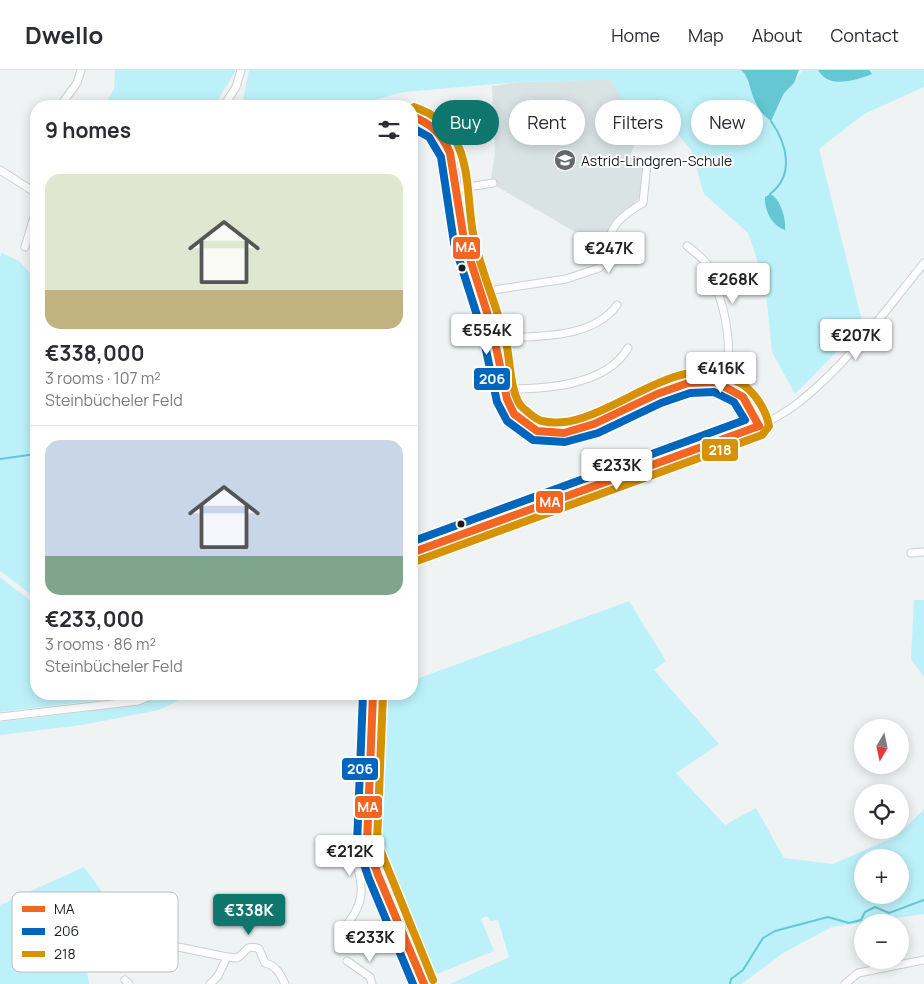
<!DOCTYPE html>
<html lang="en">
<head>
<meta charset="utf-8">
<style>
	body { margin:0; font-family:Manrope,sans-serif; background:#f2f2f3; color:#2b2b33; height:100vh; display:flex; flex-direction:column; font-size:19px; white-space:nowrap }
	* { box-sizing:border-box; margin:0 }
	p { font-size:16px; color:#7c7c81 }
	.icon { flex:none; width:28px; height:28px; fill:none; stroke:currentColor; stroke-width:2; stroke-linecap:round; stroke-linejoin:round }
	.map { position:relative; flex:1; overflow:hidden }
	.sheet { position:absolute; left:30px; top:30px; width:388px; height:600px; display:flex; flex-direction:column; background:#fff; border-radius:20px; box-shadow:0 2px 12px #0003 }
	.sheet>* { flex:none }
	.hud { position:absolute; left:432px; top:30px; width:416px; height:45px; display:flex; gap:10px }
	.needle { width:32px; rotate:189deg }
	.controls { position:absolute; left:854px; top:649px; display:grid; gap:10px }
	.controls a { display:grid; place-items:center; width:55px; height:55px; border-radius:50%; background:#fff; box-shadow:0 2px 12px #0003; font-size:25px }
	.price { position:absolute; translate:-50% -42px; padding:0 11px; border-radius:5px; background:#fff; color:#222; font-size:16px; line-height:32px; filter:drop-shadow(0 1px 2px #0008) }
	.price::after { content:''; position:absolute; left:50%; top:30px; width:15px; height:11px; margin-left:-8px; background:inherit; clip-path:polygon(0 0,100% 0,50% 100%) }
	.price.selected { background:#0f766e; color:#fff }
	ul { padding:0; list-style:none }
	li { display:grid; align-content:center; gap:10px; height:265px; padding:0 15px }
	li+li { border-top:1px solid #e1e1e2 }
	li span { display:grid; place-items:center; height:155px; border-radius:15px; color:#555 }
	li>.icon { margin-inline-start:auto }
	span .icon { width:90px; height:90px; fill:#fffc; stroke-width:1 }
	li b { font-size:21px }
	h2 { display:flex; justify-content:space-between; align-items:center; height:60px; padding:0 15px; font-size:21px }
	.tag { padding:0 18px; border-radius:22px; background:#fff; box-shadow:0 2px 12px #0003; font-size:18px; line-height:45px }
	.tag.selected { background:#0f766e; color:#fff }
	header { display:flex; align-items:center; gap:30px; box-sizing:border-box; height:70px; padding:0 25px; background:#fff; border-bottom:1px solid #e1e1e2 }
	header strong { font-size:24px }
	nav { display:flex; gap:28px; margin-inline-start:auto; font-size:18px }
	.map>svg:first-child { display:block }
	.built { fill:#d9e3e4 }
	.green { fill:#bdf1f9; fill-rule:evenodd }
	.water { fill:#64c7d3 }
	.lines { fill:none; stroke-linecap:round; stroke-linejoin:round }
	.stream { stroke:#64c7d3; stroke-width:2 }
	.minor-casing { stroke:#cdcfd0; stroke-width:9 }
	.minor { stroke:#fdfdfd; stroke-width:7 }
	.bus-1-casing { stroke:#fff; stroke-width:11 }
	.bus-2-casing { stroke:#fff; stroke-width:11 }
	.bus-3-casing { stroke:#fff; stroke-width:11 }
	.bus-1 { stroke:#f26522; stroke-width:8 }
	.bus-2 { stroke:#0065bd; stroke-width:8 }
	.bus-3 { stroke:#d69204; stroke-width:8 }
	.bus-dot { fill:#1b1e1e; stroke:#fff; stroke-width:2 }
	.labels { text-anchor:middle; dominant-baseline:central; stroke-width:4; stroke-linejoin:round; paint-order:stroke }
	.poi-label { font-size:14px; fill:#1b1e1e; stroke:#fff; text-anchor:start }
	.key { fill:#fff; stroke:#bbbcbc; stroke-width:1 }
	.key-label { font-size:14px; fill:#1b1e1e }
	.line-badge { stroke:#fff; stroke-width:2 }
	.badge-label { font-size:14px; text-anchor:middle; font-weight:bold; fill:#fff }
</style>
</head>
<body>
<header>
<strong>Dwello</strong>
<nav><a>Home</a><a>Map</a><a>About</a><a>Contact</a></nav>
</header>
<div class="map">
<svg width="924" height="914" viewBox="0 0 924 914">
	<rect width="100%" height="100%" fill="#eff3f4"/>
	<!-- built -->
	<path class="built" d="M611 9 634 50 646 52 629 87 645 94 640 128 612 153 607 168 582 166 496 116 491 108 495 84 492 16 520 12Z"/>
	<!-- green -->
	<g class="green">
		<path d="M115 0H235V2L214 36H104L114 19Z"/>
		<path d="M249 0H741L747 4V12L779 35 784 23 803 0H818L821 6 871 4 869 0H924V17L864 44 819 79 863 255 795 324 772 282 765 213 748 163 704 124 691 80 671 56 634 50 611 10 520 12 404 22 352 36H297L267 31 243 30Z"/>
		<path d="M2 183 19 191 36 210V528L0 501V187Z"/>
		<path d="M0 507 36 535V624H127V627L0 642Z"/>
		<path d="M914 530H924V607L911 589Z"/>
		<path d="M629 531 666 591 654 600 719 674 676 703 725 755 756 738 784 788 833 794 897 766 924 739V844L832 857 783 883 742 914H450L509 887 498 850 490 851 487 846 481 849 494 881 427 908 380 795 373 767 374 737 387 624H411V611ZM862 788H900V825H862Z"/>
		<path d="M163 624H191L159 640 82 655 0 665V652L138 635Z"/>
		<path d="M84 797 134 867 111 874 87 901 89 914H0V835Z"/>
	</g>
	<!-- water -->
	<g class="water">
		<path d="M741 0H799L794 13 784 23 771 51C748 35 753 9 741 0Z"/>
		<path d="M818 0H869L872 4C855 11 828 19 818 0Z"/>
		<path d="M770 124C781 129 786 149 785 160 772 156 764 140 765 127Z"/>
	</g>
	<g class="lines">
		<!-- stream -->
		<g class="stream">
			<path d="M770 124C795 105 787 74 771 51"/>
			<path d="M0 389 36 384"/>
			<path d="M730 914 731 909 743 900 763 868 775 861 828 847 849 853 861 850 865 842 875 837 889 843 924 830"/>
		</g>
		<!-- minor casing -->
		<g class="minor-casing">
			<g id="minor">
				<path d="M60 36 77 13 81 0"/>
				<path d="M224 36 236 17 241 0"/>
				<path d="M411 46C426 51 438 59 446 73 459 99 458 141 464 170 472 204 488 236 495 271 500 290 502 329 514 344 567 414 682 268 740 324 749 332 754 346 759 356"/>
				<path d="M0 100 36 123"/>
				<path d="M456 119 493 113"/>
				<path d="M687 176C696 183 706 190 711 200 714 205 713 211 715 215 727 243 733 284 725 314"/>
				<path d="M25 177 36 140"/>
				<path d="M480 222 566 209 599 198 613 185C602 159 623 145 643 133L647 94"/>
				<path d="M495 268C534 266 592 270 617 235"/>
				<path d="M506 319C545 319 606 316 628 278"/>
				<path d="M411 483C490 457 568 427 646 399 695 381 756 365 798 333 847 295 885 241 924 193"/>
				<path d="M911 483 924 482"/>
				<path d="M373 624 367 773 378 805 424 914"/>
				<path d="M0 647 138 631 155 624"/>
				<path d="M342 860C367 833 363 818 355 785L360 778 367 773"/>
				<path d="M178 877 227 887"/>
				<path d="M347 891 370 907 372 914"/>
				<path d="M125 910 129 914"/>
				<path d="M210 914 218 906 227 887 237 888C247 883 245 873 259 879L265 893C277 896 280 904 285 914"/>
				<path d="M845 914 858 903 924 890"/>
			</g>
		</g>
		<!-- minor -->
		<use href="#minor" class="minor"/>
		<!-- bus-1 casing -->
		<g class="bus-1-casing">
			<g id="bus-1">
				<path d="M411 46C431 53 442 64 450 83L464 170 492 258 507 329 514 344 537 361 564 363 594 354 657 324 688 313 716 312 743 327 759 356"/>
				<path d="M411 483 759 356"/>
				<path d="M373 624 367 773 378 805 424 914"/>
			</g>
		</g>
		<!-- bus-2 casing -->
		<g class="bus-2-casing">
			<g id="bus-2">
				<path d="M411 57 429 67 441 87 454 173 482 261 497 332 507 351 533 370 565 372 598 363 661 333 690 323 714 322 734 332 745 350 411 472"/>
				<path d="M363 624 357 774 369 809 413 914"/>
			</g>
		</g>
		<!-- bus-3 casing -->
		<g class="bus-3-casing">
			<g id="bus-3">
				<path d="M414 492 762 365 769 356C766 339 753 319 738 312 731 308 724 303 717 302 658 293 595 364 542 351 536 350 528 342 523 338 511 328 510 293 507 277 499 240 482 205 474 169 467 136 471 99 455 69 447 52 431 43 414 37"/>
				<path d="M383 624 377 772 433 910"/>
			</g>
		</g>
		<!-- bus-1 -->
		<use href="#bus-1" class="bus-1"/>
		<!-- bus-2 -->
		<use href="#bus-2" class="bus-2"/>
		<!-- bus-3 -->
		<use href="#bus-3" class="bus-3"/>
	</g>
	<!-- icons -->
	<defs>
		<g id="school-disc" transform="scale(1.125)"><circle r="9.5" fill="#656969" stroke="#fff"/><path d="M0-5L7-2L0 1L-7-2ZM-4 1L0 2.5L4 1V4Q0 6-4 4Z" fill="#fff"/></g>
	</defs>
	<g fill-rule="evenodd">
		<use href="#school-disc" x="565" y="90"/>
	</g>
	<!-- markers -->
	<g class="bus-dot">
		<circle cx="462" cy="198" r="4.5"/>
		<circle cx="461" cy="454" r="4.5"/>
	</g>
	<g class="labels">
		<!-- poi labels -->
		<g class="poi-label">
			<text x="581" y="90">Astrid-Lindgren-Schule</text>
		</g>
	</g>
	<!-- legend -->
	<rect x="12" y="822" width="166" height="80" rx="8" class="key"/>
	<rect x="22" y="836" width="23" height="6" fill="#f26522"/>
	<rect x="22" y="858" width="23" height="7" fill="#0065bd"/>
	<rect x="22" y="881" width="23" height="6" fill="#d69204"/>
	<g class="key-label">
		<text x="54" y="844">MA</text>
		<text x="54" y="866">206</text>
		<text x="54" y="889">218</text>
	</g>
	<g class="line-badge">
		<rect x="452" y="166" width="29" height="24" rx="5" fill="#f26522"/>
		<rect x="473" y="297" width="38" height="24" rx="5" fill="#0065bd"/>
		<rect x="701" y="368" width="38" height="24" rx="5" fill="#d69204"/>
		<rect x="535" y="420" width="29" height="24" rx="5" fill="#f26522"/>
		<rect x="341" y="687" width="38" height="24" rx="5" fill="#0065bd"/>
		<rect x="354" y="725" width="29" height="24" rx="5" fill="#f26522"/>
	</g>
	<g class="badge-label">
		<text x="466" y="182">MA</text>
		<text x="492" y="314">206</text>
		<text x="720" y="385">218</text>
		<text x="550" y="437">MA</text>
		<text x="360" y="704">206</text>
		<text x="368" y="742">MA</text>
	</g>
</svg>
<div class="controls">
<a><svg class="needle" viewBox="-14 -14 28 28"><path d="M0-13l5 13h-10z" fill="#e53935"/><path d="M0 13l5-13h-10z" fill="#7c7c81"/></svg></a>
<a><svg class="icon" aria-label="locate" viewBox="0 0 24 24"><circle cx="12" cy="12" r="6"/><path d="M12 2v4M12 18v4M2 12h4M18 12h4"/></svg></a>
<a>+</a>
<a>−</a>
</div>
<b class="price" style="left:609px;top:204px">€247K</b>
<b class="price" style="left:733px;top:235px">€268K</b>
<b class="price" style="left:487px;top:286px">€554K</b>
<b class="price" style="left:856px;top:291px">€207K</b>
<b class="price" style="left:721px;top:324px">€416K</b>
<b class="price" style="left:617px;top:421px">€233K</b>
<b class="price" style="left:350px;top:807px">€212K</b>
<b class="price selected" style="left:249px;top:866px">€338K</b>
<b class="price" style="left:370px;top:893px">€233K</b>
<div class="hud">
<a class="tag selected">Buy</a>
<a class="tag">Rent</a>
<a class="tag">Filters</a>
<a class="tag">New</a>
</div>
<section class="sheet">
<h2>9 homes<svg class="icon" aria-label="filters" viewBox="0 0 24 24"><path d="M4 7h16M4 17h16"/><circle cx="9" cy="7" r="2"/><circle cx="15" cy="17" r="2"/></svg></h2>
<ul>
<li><span style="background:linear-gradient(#dfe7d0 75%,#c2b280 0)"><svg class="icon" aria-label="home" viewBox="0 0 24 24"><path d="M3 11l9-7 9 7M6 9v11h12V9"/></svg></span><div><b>€338,000</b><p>3 rooms · 107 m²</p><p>Steinbücheler Feld</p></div></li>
<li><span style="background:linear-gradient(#c9d6e8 75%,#7fa58c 0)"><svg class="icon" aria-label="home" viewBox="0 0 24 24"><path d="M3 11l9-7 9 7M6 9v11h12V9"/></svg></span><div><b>€233,000</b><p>3 rooms · 86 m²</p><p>Steinbücheler Feld</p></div></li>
</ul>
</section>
</div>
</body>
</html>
